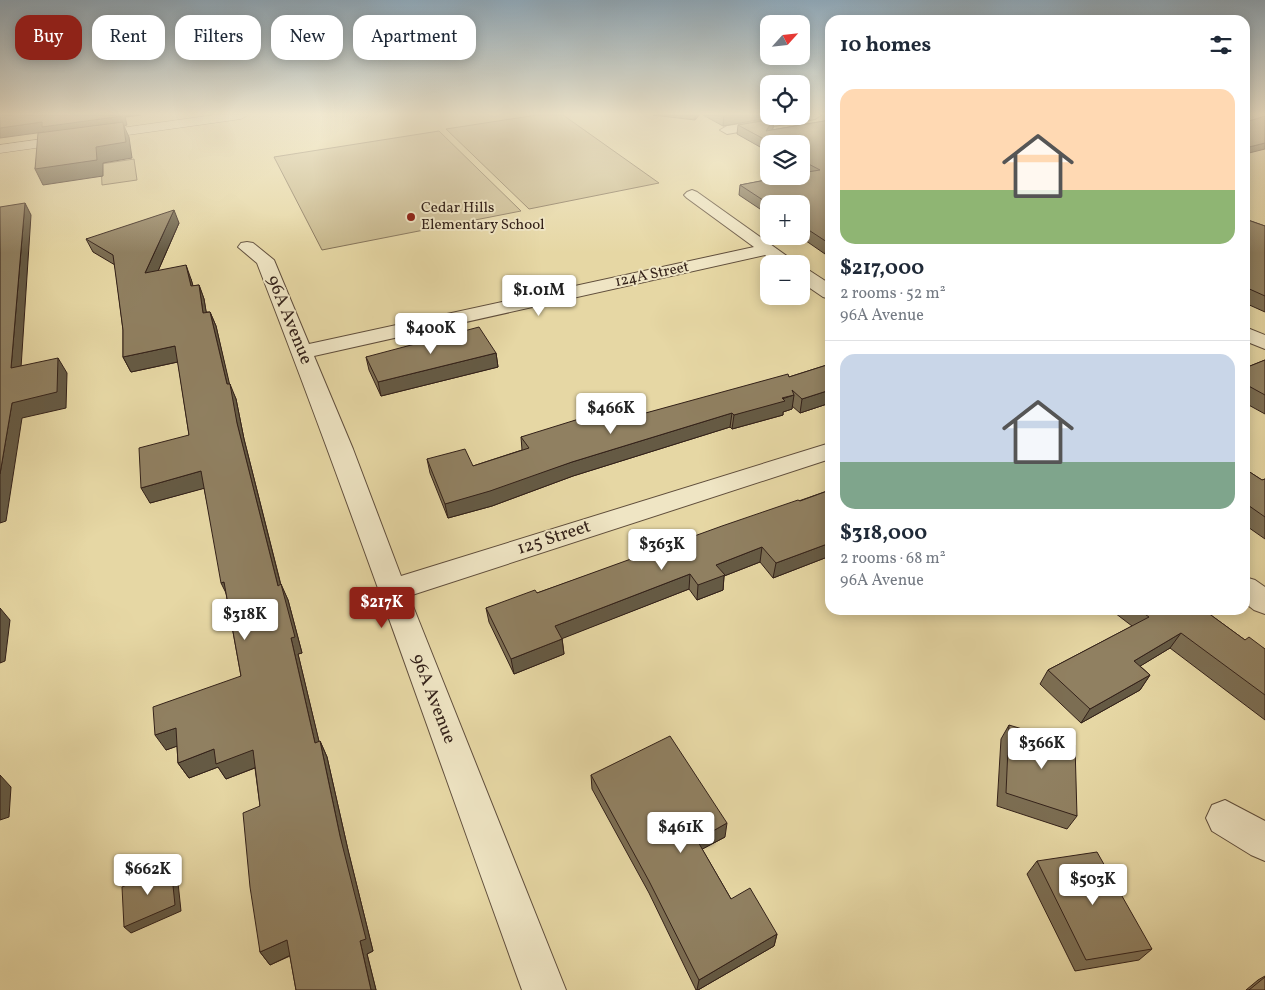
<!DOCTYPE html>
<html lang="en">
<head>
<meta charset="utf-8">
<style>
	body { margin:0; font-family:Vollkorn,serif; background:#f6f6f7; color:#1f2937; height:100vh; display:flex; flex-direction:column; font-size:19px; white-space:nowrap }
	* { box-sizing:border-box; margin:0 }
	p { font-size:16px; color:#747a83 }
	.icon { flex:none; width:28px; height:28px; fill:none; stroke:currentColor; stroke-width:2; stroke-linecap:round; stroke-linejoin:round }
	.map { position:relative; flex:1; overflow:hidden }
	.details { position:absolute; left:825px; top:15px; width:425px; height:600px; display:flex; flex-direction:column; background:#fff; border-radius:15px; box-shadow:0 2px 12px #0003 }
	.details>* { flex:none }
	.guide { position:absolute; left:15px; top:15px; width:475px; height:45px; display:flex; gap:10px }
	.needle { width:32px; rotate:63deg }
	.controls { position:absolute; left:760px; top:15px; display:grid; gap:10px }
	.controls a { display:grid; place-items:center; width:50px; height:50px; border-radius:10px; background:#fff; box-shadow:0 2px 12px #0003; font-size:25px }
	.price { position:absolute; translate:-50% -42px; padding:0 11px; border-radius:5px; background:#fff; color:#222; font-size:16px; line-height:32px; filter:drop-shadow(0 1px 2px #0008) }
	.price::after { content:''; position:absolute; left:50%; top:30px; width:15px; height:11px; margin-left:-8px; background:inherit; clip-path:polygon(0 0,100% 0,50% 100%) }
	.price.selected { background:#8f2418; color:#fff }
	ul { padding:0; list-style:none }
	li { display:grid; align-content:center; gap:10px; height:265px; padding:0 15px }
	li+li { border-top:1px solid #e0e1e3 }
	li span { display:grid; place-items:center; height:155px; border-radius:15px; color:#555 }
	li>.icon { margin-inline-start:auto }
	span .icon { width:90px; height:90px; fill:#fffc; stroke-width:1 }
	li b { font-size:21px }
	h2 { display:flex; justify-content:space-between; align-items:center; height:60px; padding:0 15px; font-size:21px }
	.tag { padding:0 18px; border-radius:15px; background:#fff; box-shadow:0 2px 12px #0003; font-size:18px; line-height:45px }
	.tag.selected { background:#8f2418; color:#fff }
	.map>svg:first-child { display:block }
	.green { fill:#c8b88c; stroke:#7e6c52 }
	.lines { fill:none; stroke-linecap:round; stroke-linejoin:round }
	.minor-casing { stroke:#604e3c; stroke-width:2 }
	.tertiary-casing { stroke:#604e3c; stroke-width:1 }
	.minor { fill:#efe5c4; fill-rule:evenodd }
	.tertiary { fill:#efe5c4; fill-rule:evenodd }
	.wall { fill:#7c6e53; stroke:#332119 }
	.shaded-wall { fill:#655a44; stroke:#332119 }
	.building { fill:#908061; stroke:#332119 }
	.poi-dot { fill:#8f2418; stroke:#efe5c4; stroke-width:2 }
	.labels { text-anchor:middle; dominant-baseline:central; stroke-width:4; stroke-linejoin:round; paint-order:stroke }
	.far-poi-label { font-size:15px; fill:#332119; stroke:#efe5c4; text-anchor:start }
	.far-street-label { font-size:15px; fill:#332119; stroke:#efe5c4 }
	.street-label { font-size:18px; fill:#332119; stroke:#efe5c4 }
</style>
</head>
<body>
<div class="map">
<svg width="1265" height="990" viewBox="0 0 1265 990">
	<rect width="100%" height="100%" fill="#e6d7a4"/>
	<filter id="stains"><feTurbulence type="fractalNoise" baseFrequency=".004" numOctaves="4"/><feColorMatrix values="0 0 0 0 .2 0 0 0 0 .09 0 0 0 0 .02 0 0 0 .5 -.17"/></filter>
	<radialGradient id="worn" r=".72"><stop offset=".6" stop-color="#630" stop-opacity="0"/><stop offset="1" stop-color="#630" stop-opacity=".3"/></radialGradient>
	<!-- green -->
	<g class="green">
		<path d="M537 115H563L659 183 529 209 446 129Z"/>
		<path d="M439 131 521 211 322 250 274 157Z"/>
		<path d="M134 159 137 180 102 185 101 164Z"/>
	</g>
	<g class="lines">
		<!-- minor casing -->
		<g class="minor-casing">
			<g id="minor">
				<path d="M801 115H821L815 119 727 134 720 130 727 126Z"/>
				<path d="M692 190 697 192 798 264H777L765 255 314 356 353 449 401 576 830 443V459L409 596 566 990H522C434 747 350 503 257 263L238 247 241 243 247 242 253 243 274 260 309 344 754 247 687 198 684 195 687 192Z"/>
				<path d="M801 268 807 269 830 284V299L823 297 801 282Z"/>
				<path d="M1245 327 1265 335V349L1245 341Z"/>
				<path d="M1245 577 1255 580 1265 587V614L1254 610 1245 603Z"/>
				<path d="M1225 800 1265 821V861L1251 855 1212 831 1206 818 1212 805Z"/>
			</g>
		</g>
		<!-- tertiary casing -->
		<g class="tertiary-casing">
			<path id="tertiary" d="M214 115H248L241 119 0 153V145Z"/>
		</g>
		<!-- minor -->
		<use href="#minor" class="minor"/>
		<!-- tertiary -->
		<use href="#tertiary" class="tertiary"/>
	</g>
	<!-- wall -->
	<g class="wall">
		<path d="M653 115H699L695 120Z"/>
		<path d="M703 115H769L723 126Z"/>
		<path d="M774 119 773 128 772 130 830 120V252L825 254 799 236H801V204H769V215L739 195 740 185 805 173 801 171V144H769V152L737 134 738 125Z"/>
		<path d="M1245 219 1265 226V312L1245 303Z"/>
		<path d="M179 223 158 271 191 279 193 286 199 285 204 299 206 312H210L216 326 229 384 236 399 244 439 281 585 288 600 302 653 298 654 319 742 320 741 327 757 348 850 373 951 367 954 376 990H296L290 956 270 965 260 952V806L255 768 226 779 218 767 189 778 178 763 177 746 166 750 241 676 226 593 204 488 150 503 189 435 178 362 131 372 123 357V330L115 265 93 252 86 239Z"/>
		<path d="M496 353 498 367 381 396 369 370 366 357Z"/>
		<path d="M1265 360V414L1245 403V368Z"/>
		<path d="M830 364V403L800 413 792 406V409L783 412V415L732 429 730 427 573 476 492 506 448 518 430 473 427 459 473 466 522 450 521 437 620 420 789 377Z"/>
		<path d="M1245 469 1262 480 1265 479V539L1245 525Z"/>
		<path d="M830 490V556L773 578 760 562 724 576 723 590 697 600 689 589 562 638 564 654 514 674 489 622 486 608 537 593Z"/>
		<path d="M1111 610H1204L1245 640 1265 649V720L1170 648 1140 666 1150 675 1140 690 1081 723 1040 684 1048 670 1132 626Z"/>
		<path d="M1009 725 1077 816 1067 829 997 806 1001 739Z"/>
		<path d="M591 775 725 837 702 849 731 899 777 934 774 946 698 990H696L649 893 592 789Z"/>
		<path d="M1037 861 1152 949 1139 960 1075 971 1027 874Z"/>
		<path d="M1265 976V990H1246L1258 980Z"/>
	</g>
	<!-- shaded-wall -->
	<g class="shaded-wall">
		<path d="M123 115H141L125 117 127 125 124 126 129 137 132 158 103 163V176L43 185 35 169 44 132 0 138V128L42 122Z"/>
		<path d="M695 115H699L695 120Z"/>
		<path d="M724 115H769V116H780L723 126Z"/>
		<path d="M774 119 773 128 765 141 766 131Z"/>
		<path d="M1265 143V149L1245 154V148Z"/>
		<path d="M25 203 31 215 20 383 11 368Z"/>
		<path d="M174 210 179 223 151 287 145 273Z"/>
		<path d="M830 241V252L825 254 827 242Z"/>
		<path d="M186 265 191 279 197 300 191 286Z"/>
		<path d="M199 285 204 299 209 328 203 313Z"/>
		<path d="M210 312 216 326 230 386V384L236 399 244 439 285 602 278 586 227 384Z"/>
		<path d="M175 346 182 361 131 372 123 357Z"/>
		<path d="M496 353 498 367 381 396 378 382Z"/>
		<path d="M58 358 67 373 66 408 22 418 6 521 0 523V474L12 403Z"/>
		<path d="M830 390V403L800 413 802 399Z"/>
		<path d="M794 395 792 409 783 412V415L732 429 734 415Z"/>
		<path d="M732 413 730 427 573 476 492 506 448 518 445 504 572 462Z"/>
		<path d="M201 471 209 487 150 503 141 488Z"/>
		<path d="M830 543V556L773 578 776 563Z"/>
		<path d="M762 547 760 562 724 576 723 590 697 600 698 585 716 565Z"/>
		<path d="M690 574 689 589 556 641 555 626Z"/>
		<path d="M224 582 229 599 221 583Z"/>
		<path d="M281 584 288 600 302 653 298 654 323 758 315 743 291 638Z"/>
		<path d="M0 608 10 620 5 661 0 663Z"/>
		<path d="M1181 633 1170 648 1124 676 1134 661Z"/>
		<path d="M562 639 564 654 514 674 511 659Z"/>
		<path d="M1150 675 1140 690 1081 723 1090 709Z"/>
		<path d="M176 728 186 743 166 750 155 735Z"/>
		<path d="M320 741 327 757 348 850 373 951 367 954 376 990H371L360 941 340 836Z"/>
		<path d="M214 749 253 750 262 765 226 779 218 767 189 778 178 763Z"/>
		<path d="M0 775 11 787 9 817 0 820Z"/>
		<path d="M727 823 725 837 695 853 697 840Z"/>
		<path d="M171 866 177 873 181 911 131 933 124 927Z"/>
		<path d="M777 934 774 946 698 990H697L699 980Z"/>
		<path d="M287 940 297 952 270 965 260 952Z"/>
	</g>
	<!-- building -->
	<g class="building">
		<path d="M0 115H123V116L42 127V122L0 128Z"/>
		<path d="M1245 115H1247L1246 119 1249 121 1265 116V143L1245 148Z"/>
		<path d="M774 119 766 131 830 120V241L827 242 801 225V204H769L740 185 786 176H801V173L820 170 801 160V144H773L738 125Z"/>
		<path d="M123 122 126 142 96 147 97 160 35 169 38 133Z"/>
		<path d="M25 203 11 368 58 358 57 392 12 403 0 474V207Z"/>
		<path d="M174 210 145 273 186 265 191 286 199 285 203 313 210 312 227 384H230L237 423 278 586 281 584 295 637 291 638 315 743 320 741 340 836 366 939 360 941 371 990H296L287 940 260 952 250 887 243 813 260 806 253 750 216 764 214 749 178 763 176 728 155 735 153 707 241 676 224 582 221 583 201 471 141 488 139 448 189 435 175 346 123 357V330L113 255 86 239Z"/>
		<path d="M1245 219 1265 226V296L1245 287Z"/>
		<path d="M479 327 496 353 378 382 366 357Z"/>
		<path d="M1265 360V395L1245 384V368Z"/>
		<path d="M830 364V390L802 399 792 390 794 395 782 398 785 401 734 415 732 413 572 462 490 491 445 504 427 459 465 449 473 466 529 448 521 437 611 409 620 420 788 374 789 377Z"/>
		<path d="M1245 469 1262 480 1265 479V517L1245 503Z"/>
		<path d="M830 490V543L776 563 762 547 716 565 725 575 698 585 690 574 555 626 562 639 511 659 486 608 535 590 537 593 722 526 798 500 800 501Z"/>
		<path d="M1139 610H1204L1245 640 1249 637 1265 649V695L1181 633 1134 661 1150 675 1090 709 1048 670 1149 617Z"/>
		<path d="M1009 725 1075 745 1077 816 1006 793Z"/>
		<path d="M670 736 727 823 697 840 731 899 750 888 777 934 699 980 649 881 591 775Z"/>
		<path d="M1097 852 1152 949 1086 960 1037 861Z"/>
		<path d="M171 866 175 905 124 927 122 887Z"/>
		<path d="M1265 977V990H1249Z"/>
	</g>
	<!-- sky -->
	<linearGradient id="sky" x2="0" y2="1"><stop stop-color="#8fa9ba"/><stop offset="0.45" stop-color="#f4edd6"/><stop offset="1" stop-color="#f4edd6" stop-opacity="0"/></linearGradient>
	<rect width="1265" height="253" fill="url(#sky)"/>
	<!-- markers -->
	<circle class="poi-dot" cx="411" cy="217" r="5"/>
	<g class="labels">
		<!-- far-poi labels -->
		<g class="far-poi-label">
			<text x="421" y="208">Cedar Hills<tspan x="421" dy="17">Elementary School</tspan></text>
		</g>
		<!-- far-street labels -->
		<g class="far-street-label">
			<text transform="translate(652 275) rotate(-12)">124A Street</text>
		</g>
		<!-- street labels -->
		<g class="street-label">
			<text transform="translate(289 320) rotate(68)">96A Avenue</text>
			<text transform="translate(554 538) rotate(-18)">125 Street</text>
			<text transform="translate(433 699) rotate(69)">96A Avenue</text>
		</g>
	</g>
	<rect width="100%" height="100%" filter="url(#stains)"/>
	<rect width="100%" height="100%" fill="url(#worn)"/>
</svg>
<div class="controls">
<a><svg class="needle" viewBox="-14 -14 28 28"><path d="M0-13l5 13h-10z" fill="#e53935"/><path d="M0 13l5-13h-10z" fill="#747a83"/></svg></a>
<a><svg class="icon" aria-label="locate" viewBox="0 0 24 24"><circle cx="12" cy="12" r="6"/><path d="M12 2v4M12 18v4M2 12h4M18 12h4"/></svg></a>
<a><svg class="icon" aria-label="layers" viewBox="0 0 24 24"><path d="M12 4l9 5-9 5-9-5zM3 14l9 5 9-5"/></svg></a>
<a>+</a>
<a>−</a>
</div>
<b class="price" style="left:539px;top:317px">$1.01M</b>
<b class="price" style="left:431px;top:355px">$400K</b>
<b class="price" style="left:611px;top:435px">$466K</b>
<b class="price" style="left:662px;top:571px">$363K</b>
<b class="price selected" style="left:382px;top:629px">$217K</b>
<b class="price" style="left:245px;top:641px">$318K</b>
<b class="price" style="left:1042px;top:770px">$366K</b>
<b class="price" style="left:681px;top:854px">$461K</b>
<b class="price" style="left:148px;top:896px">$662K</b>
<b class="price" style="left:1093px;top:906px">$503K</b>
<div class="guide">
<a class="tag selected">Buy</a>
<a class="tag">Rent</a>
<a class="tag">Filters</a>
<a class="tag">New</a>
<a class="tag">Apartment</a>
</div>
<section class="details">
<h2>10 homes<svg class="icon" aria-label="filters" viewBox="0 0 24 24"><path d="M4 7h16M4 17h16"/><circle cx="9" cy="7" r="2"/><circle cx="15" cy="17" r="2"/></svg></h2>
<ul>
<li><span style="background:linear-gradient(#ffd9b3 65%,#8fb573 0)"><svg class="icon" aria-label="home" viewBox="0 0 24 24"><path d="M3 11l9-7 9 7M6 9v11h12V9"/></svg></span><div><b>$217,000</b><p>2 rooms · 52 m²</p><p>96A Avenue</p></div></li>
<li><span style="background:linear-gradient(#c9d6e8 70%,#7fa58c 0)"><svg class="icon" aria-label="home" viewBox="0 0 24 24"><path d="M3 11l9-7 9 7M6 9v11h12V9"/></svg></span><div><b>$318,000</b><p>2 rooms · 68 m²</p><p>96A Avenue</p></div></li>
</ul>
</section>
</div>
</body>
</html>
